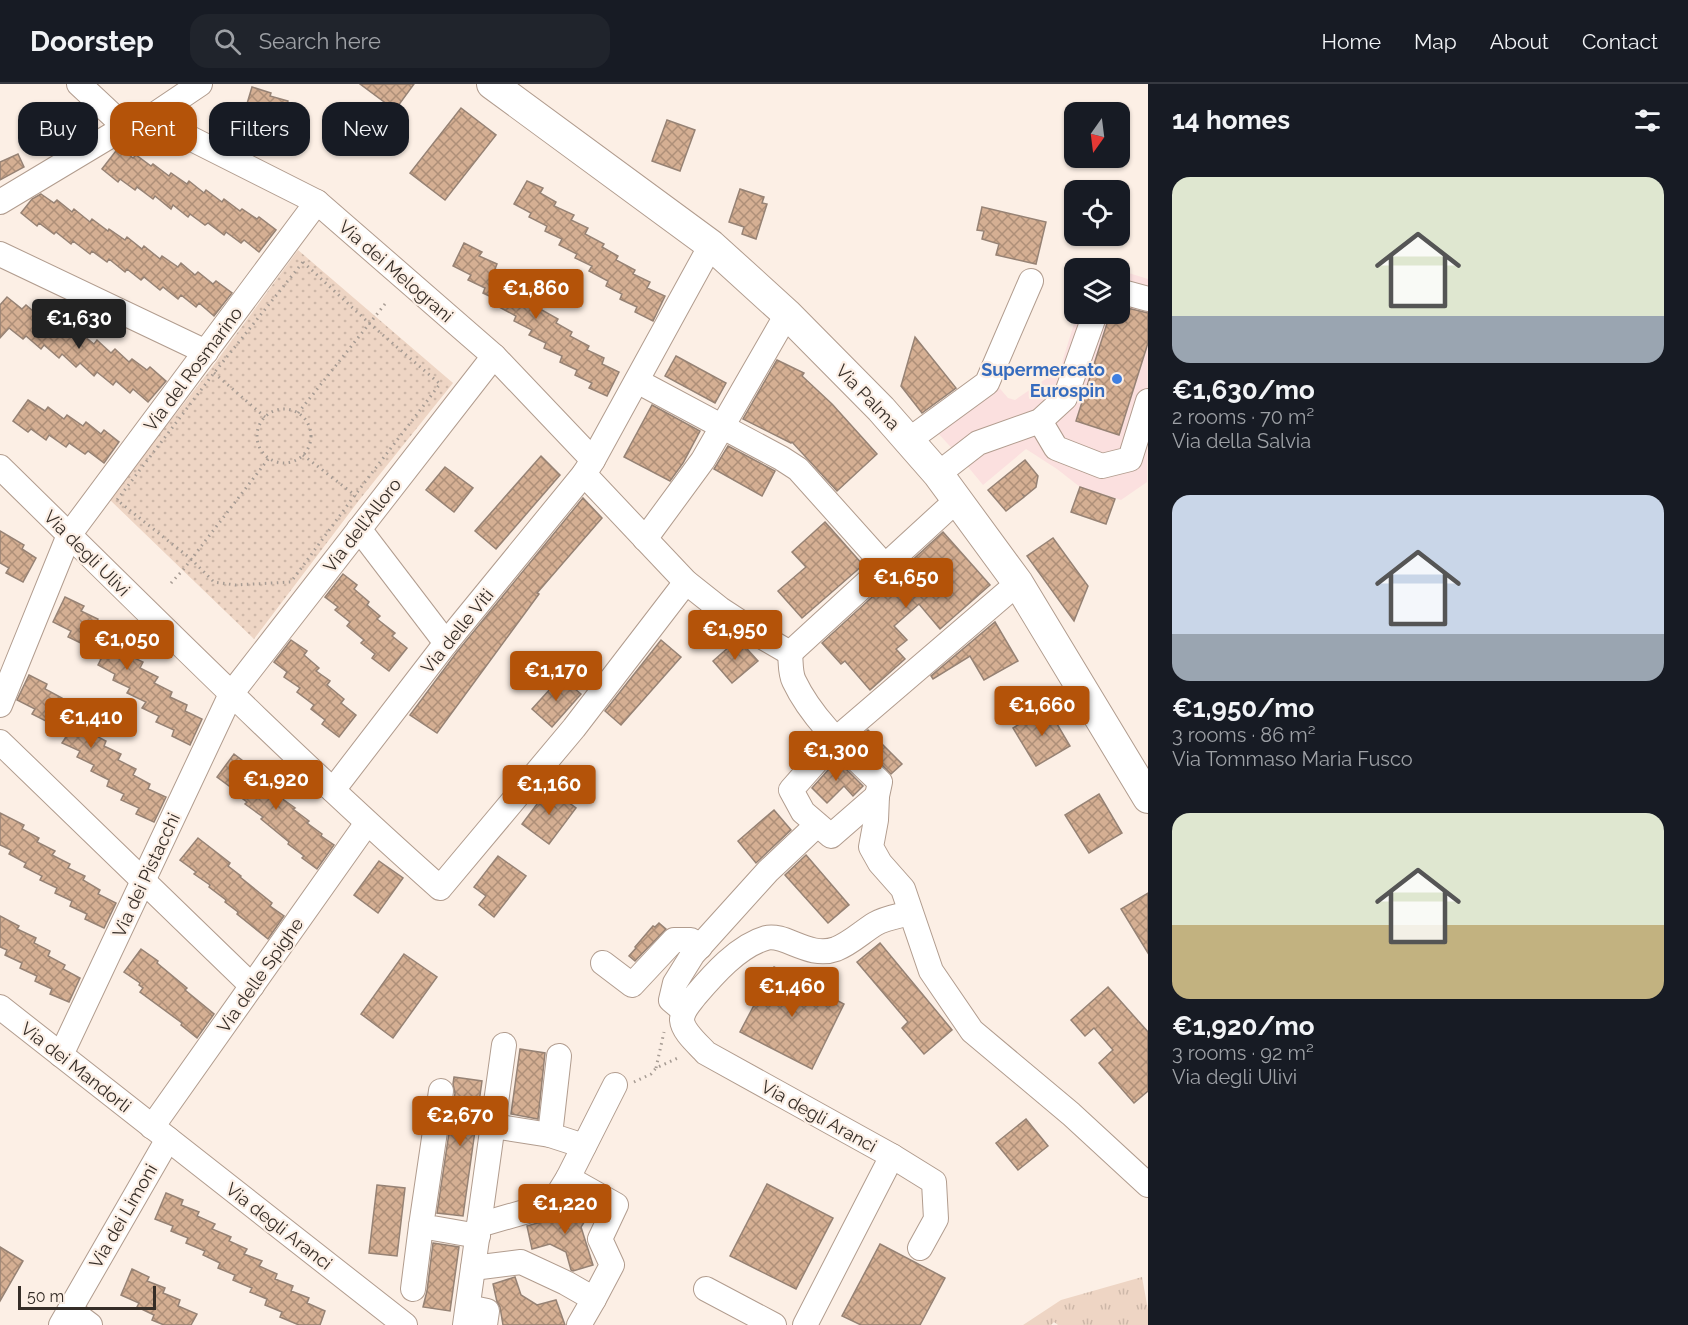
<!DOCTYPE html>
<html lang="en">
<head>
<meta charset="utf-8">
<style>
	body { margin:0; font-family:Raleway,sans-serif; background:#20242c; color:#f1f3f6; height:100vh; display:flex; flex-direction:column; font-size:22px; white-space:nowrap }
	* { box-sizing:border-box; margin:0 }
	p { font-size:20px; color:#9ea1a6 }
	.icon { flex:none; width:33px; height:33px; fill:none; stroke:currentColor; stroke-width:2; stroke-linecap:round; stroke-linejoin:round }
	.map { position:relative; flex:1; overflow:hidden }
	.panel { display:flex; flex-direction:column; background:#171b24; width:540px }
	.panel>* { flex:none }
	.hud { position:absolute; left:18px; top:18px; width:570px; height:54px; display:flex; gap:12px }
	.needle { width:39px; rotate:194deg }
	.controls { position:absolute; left:1064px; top:18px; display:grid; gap:12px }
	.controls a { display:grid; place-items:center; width:66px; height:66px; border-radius:12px; background:#171b24; box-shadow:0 2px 4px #0004; font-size:30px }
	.scale { position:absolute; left:18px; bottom:15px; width:138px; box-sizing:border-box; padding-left:6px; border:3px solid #352d27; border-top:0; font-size:16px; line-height:21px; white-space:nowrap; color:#352d27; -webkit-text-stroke:4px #fcefe5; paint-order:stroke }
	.price { position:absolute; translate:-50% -51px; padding:0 14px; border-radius:6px; background:#b45309; color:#fff; font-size:20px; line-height:39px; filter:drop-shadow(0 2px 3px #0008) }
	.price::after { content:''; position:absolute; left:50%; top:36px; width:18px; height:14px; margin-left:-9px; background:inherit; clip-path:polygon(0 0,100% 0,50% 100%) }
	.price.current { background:#222; color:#fff }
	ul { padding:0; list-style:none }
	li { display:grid; align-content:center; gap:12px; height:318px; padding:0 24px }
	li span { display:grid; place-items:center; height:186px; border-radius:18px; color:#555 }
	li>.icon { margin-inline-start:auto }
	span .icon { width:108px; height:108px; fill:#fffc; stroke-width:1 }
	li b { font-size:26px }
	h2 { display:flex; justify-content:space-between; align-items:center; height:72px; padding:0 24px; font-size:26px }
	.pill { padding:0 21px; border-radius:18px; background:#171b24; box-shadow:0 2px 4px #0004; font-size:21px; line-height:54px }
	.pill.current { background:#b45309; color:#fff }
	header { display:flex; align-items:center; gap:36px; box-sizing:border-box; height:84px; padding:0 30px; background:#171b24; border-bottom:2px solid #363941 }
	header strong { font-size:28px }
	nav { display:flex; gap:33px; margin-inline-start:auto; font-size:21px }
	.search { width:420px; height:54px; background:#20242c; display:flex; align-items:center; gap:15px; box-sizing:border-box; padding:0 21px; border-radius:18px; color:#9ea1a6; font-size:22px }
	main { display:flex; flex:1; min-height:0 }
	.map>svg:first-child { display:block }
	.commercial { fill:#fbe0df }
	.grass { fill:url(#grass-tufts) }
	.park { fill:url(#park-dots) }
	.building { fill:url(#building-cross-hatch); stroke:#968274; stroke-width:1.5 }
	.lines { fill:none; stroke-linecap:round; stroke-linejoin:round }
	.minor-casing { stroke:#b19c8e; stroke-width:26 }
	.major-casing { stroke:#b19c8e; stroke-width:32 }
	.path { stroke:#a69b93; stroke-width:3; stroke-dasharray:1.5 4.5; stroke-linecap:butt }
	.minor { stroke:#fff; stroke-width:24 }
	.major { stroke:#fff; stroke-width:30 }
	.shop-dot { fill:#3f7fe0; stroke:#fcefe5; stroke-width:2 }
	.labels { text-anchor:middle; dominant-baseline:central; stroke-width:4.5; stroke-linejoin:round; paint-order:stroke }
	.street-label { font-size:18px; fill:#352d27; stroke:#fcefe5 }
	.shop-label { font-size:18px; font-weight:bold; fill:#366cbe; stroke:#fcefe5; text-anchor:end }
</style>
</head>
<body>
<header>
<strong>Doorstep</strong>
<div class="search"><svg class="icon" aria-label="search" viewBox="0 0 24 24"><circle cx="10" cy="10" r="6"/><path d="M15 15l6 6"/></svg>Search here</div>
<nav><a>Home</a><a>Map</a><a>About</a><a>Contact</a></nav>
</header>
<main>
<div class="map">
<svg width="1148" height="1241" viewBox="0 0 1148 1241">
	<defs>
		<pattern id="grass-tufts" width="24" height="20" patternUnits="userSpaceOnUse" patternTransform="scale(1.5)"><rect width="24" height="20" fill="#eed5c4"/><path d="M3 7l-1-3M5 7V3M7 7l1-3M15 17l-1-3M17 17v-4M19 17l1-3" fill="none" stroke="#cdb7a8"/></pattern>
		<pattern id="park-dots" width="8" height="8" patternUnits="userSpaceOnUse" patternTransform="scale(1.5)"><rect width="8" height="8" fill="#eed5c4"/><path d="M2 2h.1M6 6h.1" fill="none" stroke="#cdb7a8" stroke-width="1.8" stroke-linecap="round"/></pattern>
		<pattern id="building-cross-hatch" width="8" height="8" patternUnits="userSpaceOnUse" patternTransform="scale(1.5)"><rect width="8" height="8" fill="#d5af93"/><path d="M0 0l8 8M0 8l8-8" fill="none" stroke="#ae8f78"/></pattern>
	</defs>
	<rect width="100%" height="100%" fill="#fcefe5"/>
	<!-- commercial -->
	<path class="commercial" d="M1119 186 1148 195 1147 398 1121 416 1080 403 1057 385 1026 365 983 401 959 372 935 346 996 300 1008 314 1015 316 1060 285 1077 230H1119Z"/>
	<!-- grass -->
	<path class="grass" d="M1142 1193 1148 1226V1241H1058L1054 1238 1051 1241H1023L1061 1216Z"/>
	<!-- park -->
	<path class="park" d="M298 166 453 299 360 415 254 555 109 415 210 286Z"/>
	<!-- building -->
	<g class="building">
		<path d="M360 0H414L395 26Z"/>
		<path d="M252 3 271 9 270 12 288 17 287 21 305 27 295 59 277 53 279 48 260 42 261 39 243 33Z"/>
		<path d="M461 24 496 51 445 116 410 89Z"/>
		<path d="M667 36 695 46 680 87 652 77Z"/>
		<path d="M119 63 133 74 136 71 151 82 153 80 169 92 171 89 187 100 189 97 204 109 206 106 222 118 224 115 240 127 242 125 257 135 259 133 276 146 259 168 244 156 241 159 226 148 224 151 208 139 205 141 190 130 188 133 173 121 171 125 155 112 153 115 137 103 135 106 120 95 118 98 102 85Z"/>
		<path d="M18 70 24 83 0 96V78Z"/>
		<path d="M527 97 543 104 540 109 556 118 554 122 574 131 571 136 588 144 585 150 604 160 602 163 618 172 616 176 635 186 633 190 650 198 647 204 665 212 653 237 635 228 637 223 620 215 622 210 606 202 608 197 589 187 592 182 575 174 577 170 559 161 562 155 545 147 547 142 529 133 531 129 514 120Z"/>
		<path d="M740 105 764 113 762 119 767 120 756 155 742 150 744 143 729 138Z"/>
		<path d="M41 110 54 119 57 116 72 128 74 125 90 138 92 135 108 147 109 145 125 156 127 153 142 165 144 162 160 175 162 172 178 183 181 179 195 191 198 188 213 200 216 197 232 209 214 232 199 219 196 223 181 211 178 215 163 203 160 206 144 193 141 196 127 185 125 188 109 175 107 178 92 167 90 170 73 157 71 160 56 148 54 150 39 139 37 142 21 129 32 115Z"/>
		<path d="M982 123 1046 138 1036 180 996 171 999 160 982 155 984 147 977 146Z"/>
		<path d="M464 159 482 168 479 172 497 180 495 185 511 194 509 198 528 207 526 213 542 220 540 225 558 235 556 239 572 248 570 252 589 262 587 266 604 274 602 280 619 288 607 312 589 304 592 299 575 291 577 286 560 278 562 272 544 264 546 259 529 251 532 246 514 237 516 232 499 223 502 218 483 209 485 204 468 196 471 191 453 182Z"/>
		<path d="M7 213 22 225 26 221 40 233 42 230 58 243 61 239 76 252 79 248 94 260 97 256 111 269 115 265 129 278 132 275 147 286 150 283 166 297 148 318 133 305 130 309 116 297 113 301 97 288 94 292 80 279 76 283 62 270 59 274 44 261 41 265 26 252 23 255 9 244 0 254V221Z"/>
		<path d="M1119 222 1148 229V259L1119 351 1076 337 1110 230H1119Z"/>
		<path d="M915 253 956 304 922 329 901 302Z"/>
		<path d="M676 272 726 299 715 319 665 292Z"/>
		<path d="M777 276 804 289 802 292 832 320 877 370 837 407 792 358 791 359 743 335Z"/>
		<path d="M28 316 45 327 48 323 64 335 67 331 83 342 86 338 101 350 104 346 119 358 104 379 88 367 85 370 69 359 66 363 49 351 46 356 31 345 28 348 13 337Z"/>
		<path d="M652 321 700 347 683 379 670 397 624 373Z"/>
		<path d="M728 362 775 387 762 412 714 385Z"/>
		<path d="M541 372 560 391 496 465 475 447Z"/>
		<path d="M1025 376 1038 392 1036 403 1025 412 1023 411 1024 413 1006 427 988 406Z"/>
		<path d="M445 383 473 404 454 428 426 406Z"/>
		<path d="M1080 403 1115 415 1106 440 1071 428Z"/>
		<path d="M583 414 602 434 537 509 539 510 437 649 410 631 457 568Z"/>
		<path d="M825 438 863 481 802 534 778 507 806 483 792 468Z"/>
		<path d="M0 447 24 461 22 465 36 474 23 498 6 489 9 484 0 479Z"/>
		<path d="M943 448 990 501 940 545 919 520 894 542 907 556 896 565 905 575 870 606 845 577 841 580 822 559Z"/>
		<path d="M1053 454 1088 502 1074 537 1027 472Z"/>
		<path d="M343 490 357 501 354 505 369 518 367 521 380 532 377 535 395 549 392 552 407 564 389 587 372 574 375 570 361 559 364 556 347 542 350 538 335 526 338 523 325 513Z"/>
		<path d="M65 513 84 522 81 527 98 535 95 542 113 550 110 555 129 564 126 570 143 578 140 584 158 593 154 599 172 608 170 613 187 621 185 627 202 635 190 661 172 652 174 646 156 638 159 632 142 624 146 618 127 609 130 604 113 596 115 590 98 581 101 575 83 567 85 561 68 553 71 547 53 538Z"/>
		<path d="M995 538 1018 577 984 596 970 572 933 595 931 592Z"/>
		<path d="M738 555 758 577 732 599 713 577Z"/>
		<path d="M291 556 307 567 304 571 319 584 316 587 330 597 327 601 344 615 341 619 356 631 339 653 322 640 325 636 311 625 314 621 297 608 300 604 284 593 287 588 274 578Z"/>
		<path d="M661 556 681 573 621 641 605 627Z"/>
		<path d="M29 591 47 600 45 605 62 614 59 620 77 628 74 634 92 642 89 648 106 657 104 662 121 670 118 676 136 685 133 691 150 700 148 705 166 713 154 738 136 730 139 724 121 716 124 710 107 702 109 696 91 687 94 681 77 673 80 667 62 659 66 653 48 644 50 639 32 630 35 625 17 616Z"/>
		<path d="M561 593 581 610 552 643 532 625Z"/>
		<path d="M1047 623 1070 662 1036 682 1013 644Z"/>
		<path d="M868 646 902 680 891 690 857 656Z"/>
		<path d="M234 670 251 683 250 685 265 696 264 698 279 709 277 711 295 724 293 725 309 737 307 739 322 750 321 752 334 761 317 785 302 774 304 772 288 760 289 758 261 735 263 733 245 720 247 718 232 707 233 705 217 693Z"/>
		<path d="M837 676 863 702 853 712 844 702 827 719 812 704Z"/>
		<path d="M549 704 576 724 549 760 522 740Z"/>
		<path d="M1099 710 1122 749 1089 769 1065 731Z"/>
		<path d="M774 726 791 746 756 779 738 757Z"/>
		<path d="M0 729 24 741 22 745 39 754 37 758 55 767 52 771 70 780 68 784 85 792 83 796 100 806 98 810 116 819 104 844 85 835 87 830 70 822 72 817 55 809 57 804 40 796 42 792 24 783 26 779 9 770 11 766 0 761Z"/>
		<path d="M198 754 230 779 228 782 241 792 240 793 272 819 270 822 284 832 268 855 237 830 238 828 225 818 226 816 209 803 210 801 194 790 196 788 180 776Z"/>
		<path d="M806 771 849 821 828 839 785 791Z"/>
		<path d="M498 772 526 792 494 833 479 821 486 812 474 803Z"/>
		<path d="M379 777 403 794 378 829 354 811Z"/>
		<path d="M1148 809V869L1121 825Z"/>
		<path d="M0 832 19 842 17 845 36 854 34 859 50 867 48 872 65 881 63 885 80 894 69 918 50 910 52 905 35 897 37 892 20 884 22 879 5 871 7 866 0 863Z"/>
		<path d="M659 839 666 845 635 877 629 872 636 864 635 863 653 842 655 843Z"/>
		<path d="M880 859 952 946 924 970 902 944 908 938 857 878Z"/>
		<path d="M141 865 158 877 157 879 187 904 185 906 214 930 197 954 181 941 182 939 140 908 143 904 139 901 140 899 124 888Z"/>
		<path d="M404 870 437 893 393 954 361 930Z"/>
		<path d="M774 883 844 920 812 985 740 948Z"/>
		<path d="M1108 903 1148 948V1007L1134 1019 1099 979 1113 966 1094 944 1085 952 1071 936Z"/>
		<path d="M520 965 545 969 538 1035 511 1030Z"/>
		<path d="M454 993 482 997 463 1132 437 1129 455 1009 453 1000Z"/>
		<path d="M1026 1035 1048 1062 1018 1086 996 1059Z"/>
		<path d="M767 1100 833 1134 796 1205 730 1172Z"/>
		<path d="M377 1101 405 1104 397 1172 369 1169Z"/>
		<path d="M166 1109 183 1116 181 1121 199 1128 197 1132 215 1140 212 1145 231 1153 229 1157 247 1165 244 1170 262 1177 259 1182 277 1190 275 1195 293 1202 291 1207 309 1214 307 1219 325 1227 320 1241H299L280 1233 282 1228 265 1221 267 1215 250 1208 252 1204 233 1196 235 1191 218 1184 220 1179 203 1171 205 1167 186 1159 188 1154 171 1147 173 1142 155 1135Z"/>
		<path d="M572 1115 592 1126 581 1143 593 1181 573 1187 571 1186 566 1168 550 1160 532 1165 527 1142 558 1133 564 1127Z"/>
		<path d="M433 1159 459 1163 450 1227 423 1223 427 1207Z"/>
		<path d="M880 1160 945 1194 920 1241H861L842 1232Z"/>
		<path d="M0 1163 23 1177 0 1217Z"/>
		<path d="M132 1185 149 1193 147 1197 165 1204 163 1209 180 1216 178 1222 197 1230 191 1241H164L152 1236 154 1231 137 1223 139 1219 121 1211Z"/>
		<path d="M515 1193 521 1211 537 1221 556 1216 565 1241H503L500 1223 497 1218 493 1200Z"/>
	</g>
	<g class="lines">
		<!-- minor casing -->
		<g class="minor-casing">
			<g id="minor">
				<path d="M79 0 125 43"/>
				<path d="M168 43 317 118 494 272 593 376 584 390 686 498 720 525 766 555 790 569"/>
				<path d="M0 118 125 43 151 33 200 0"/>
				<path d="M0 170 206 268"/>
				<path d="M1119 207 1148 215"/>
				<path d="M637 297 781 374 798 385 885 482"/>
				<path d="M1040 337 1056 364 1102 382 1130 375 1148 317"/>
				<path d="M909 356 987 299 1031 197"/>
				<path d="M593 376 711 161"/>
				<path d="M0 383C145 525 288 669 440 804L574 644 686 498"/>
				<path d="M938 390 978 359 1040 337 1065 314 1095 230"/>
				<path d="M359 445 446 559"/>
				<path d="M645 455 703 376 787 230"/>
				<path d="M790 569C791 578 790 589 794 597 813 637 849 668 880 698L877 712 876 736 871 763 880 779 903 805 931 887 972 947 1071 1030 1148 1101"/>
				<path d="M790 569 958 415"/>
				<path d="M0 621 69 451 317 118"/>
				<path d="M0 658 252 902"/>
				<path d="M333 706 446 559 584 390"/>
				<path d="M877 712 831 752 803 728 791 706 836 655 1018 499"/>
				<path d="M603 879 632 901 674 856H691L700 863"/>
				<path d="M0 923 405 1241"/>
				<path d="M684 927 671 916 675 899 693 870 768 787 817 741"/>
				<path d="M61 971 231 610 494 272"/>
				<path d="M559 972 550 1051 584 1062"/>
				<path d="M441 1007 421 1142 478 1152"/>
				<path d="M493 1042 550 1051"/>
				<path d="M152 1043 367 739"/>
				<path d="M892 1072 934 1098 936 1135 920 1164"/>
				<path d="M479 1141 552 1120 568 1094 615 1001"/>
				<path d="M473 1184 521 1178 566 1199 594 1215 612 1181 600 1155 616 1121 568 1094"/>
				<path d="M413 1205 421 1142"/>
				<path d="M706 1205 774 1241"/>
				<path d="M468 1223 487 1227 485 1241"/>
				<path d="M70 1226 90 1241"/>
				<path d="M61 1241 168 1055"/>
				<path d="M465 1241 504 961"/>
				<path d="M579 1241 594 1215"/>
				<path d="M805 1241 892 1072 706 969C698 960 683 948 682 936 682 926 690 919 695 912 713 891 738 862 766 854 785 849 809 875 836 865 851 859 862 848 875 840 885 834 899 832 910 829"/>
			</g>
		</g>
		<!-- major casing -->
		<g class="major-casing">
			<path id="major" d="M492 0 711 161 787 230 881 325 938 390 1018 499 1148 714"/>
		</g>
		<!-- path -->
		<g class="path">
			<path d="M303 178 369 239 440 300 355 411 291 498 235 501 214 498 191 475 117 416 214 289Z"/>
			<path d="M214 289 265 333"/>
			<circle cx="284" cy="352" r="27"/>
			<path d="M298 329 385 220"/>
			<path d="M303 371 356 412"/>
			<path d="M171 499 183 486 269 374"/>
			<path d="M656 984 664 948"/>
			<path d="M634 998 651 990 656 984 680 973"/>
		</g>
		<!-- minor -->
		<use href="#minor" class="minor"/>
		<!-- major -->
		<use href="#major" class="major"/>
	</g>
	<!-- markers -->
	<circle class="shop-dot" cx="1117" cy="295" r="6"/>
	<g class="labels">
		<!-- street labels -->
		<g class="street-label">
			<text transform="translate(396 187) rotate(41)">Via dei Melograni</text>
			<text transform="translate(193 285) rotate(-53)">Via del Rosmarino</text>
			<text transform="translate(868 313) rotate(46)">Via Palma</text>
			<text transform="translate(362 441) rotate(-52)">Via dell'Alloro</text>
			<text transform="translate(87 469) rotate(45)">Via degli Ulivi</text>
			<text transform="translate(457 547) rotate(-51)">Via delle Viti</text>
			<text transform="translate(146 791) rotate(-65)">Via dei Pistacchi</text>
			<text transform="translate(260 891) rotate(-55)">Via delle Spighe</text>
			<text transform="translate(76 983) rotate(38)">Via dei Mandorli</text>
			<text transform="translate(819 1032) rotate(29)">Via degli Aranci</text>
			<text transform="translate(123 1132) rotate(-60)">Via dei Limoni</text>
			<text transform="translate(279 1142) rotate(38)">Via degli Aranci</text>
		</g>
		<!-- shop labels -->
		<g class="shop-label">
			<text x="1105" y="285">Supermercato<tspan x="1105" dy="21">Eurospin</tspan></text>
		</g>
	</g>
</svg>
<div class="controls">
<a><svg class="needle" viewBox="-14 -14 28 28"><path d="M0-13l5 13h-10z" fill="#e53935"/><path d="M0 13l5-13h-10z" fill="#9ea1a6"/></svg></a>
<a><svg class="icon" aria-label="locate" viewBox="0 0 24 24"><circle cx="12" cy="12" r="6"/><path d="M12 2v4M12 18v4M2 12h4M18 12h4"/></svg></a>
<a><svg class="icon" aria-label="layers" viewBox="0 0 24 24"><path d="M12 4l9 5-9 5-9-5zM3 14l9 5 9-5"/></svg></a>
</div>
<div class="scale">50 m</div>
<b class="price" style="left:536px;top:236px">€1,860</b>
<b class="price current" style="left:79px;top:266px">€1,630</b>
<b class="price" style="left:906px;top:525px">€1,650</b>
<b class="price" style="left:735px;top:577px">€1,950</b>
<b class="price" style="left:127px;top:587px">€1,050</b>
<b class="price" style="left:556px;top:618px">€1,170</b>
<b class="price" style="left:1042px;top:653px">€1,660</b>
<b class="price" style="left:91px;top:665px">€1,410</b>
<b class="price" style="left:836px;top:698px">€1,300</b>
<b class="price" style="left:276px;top:727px">€1,920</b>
<b class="price" style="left:549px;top:732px">€1,160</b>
<b class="price" style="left:792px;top:934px">€1,460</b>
<b class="price" style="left:460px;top:1063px">€2,670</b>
<b class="price" style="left:565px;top:1151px">€1,220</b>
<div class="hud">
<a class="pill">Buy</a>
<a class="pill current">Rent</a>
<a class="pill">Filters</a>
<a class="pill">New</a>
</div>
</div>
<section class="panel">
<h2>14 homes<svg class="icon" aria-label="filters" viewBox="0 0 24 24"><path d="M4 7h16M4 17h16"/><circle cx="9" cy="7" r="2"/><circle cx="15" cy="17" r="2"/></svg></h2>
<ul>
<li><span style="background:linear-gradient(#dfe7d0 75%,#9aa5b1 0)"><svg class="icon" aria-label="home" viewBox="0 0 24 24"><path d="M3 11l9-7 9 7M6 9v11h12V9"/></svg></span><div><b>€1,630/mo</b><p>2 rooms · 70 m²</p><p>Via della Salvia</p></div></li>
<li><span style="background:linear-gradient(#c9d6e8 75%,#9aa5b1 0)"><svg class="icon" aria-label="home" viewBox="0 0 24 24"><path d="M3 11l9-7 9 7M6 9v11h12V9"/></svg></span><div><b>€1,950/mo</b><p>3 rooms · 86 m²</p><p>Via Tommaso Maria Fusco</p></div></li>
<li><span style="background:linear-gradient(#dfe7d0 60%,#c2b280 0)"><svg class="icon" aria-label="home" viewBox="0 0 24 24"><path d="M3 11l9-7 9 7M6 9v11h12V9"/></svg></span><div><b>€1,920/mo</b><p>3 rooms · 92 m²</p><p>Via degli Ulivi</p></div></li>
</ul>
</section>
</main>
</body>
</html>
